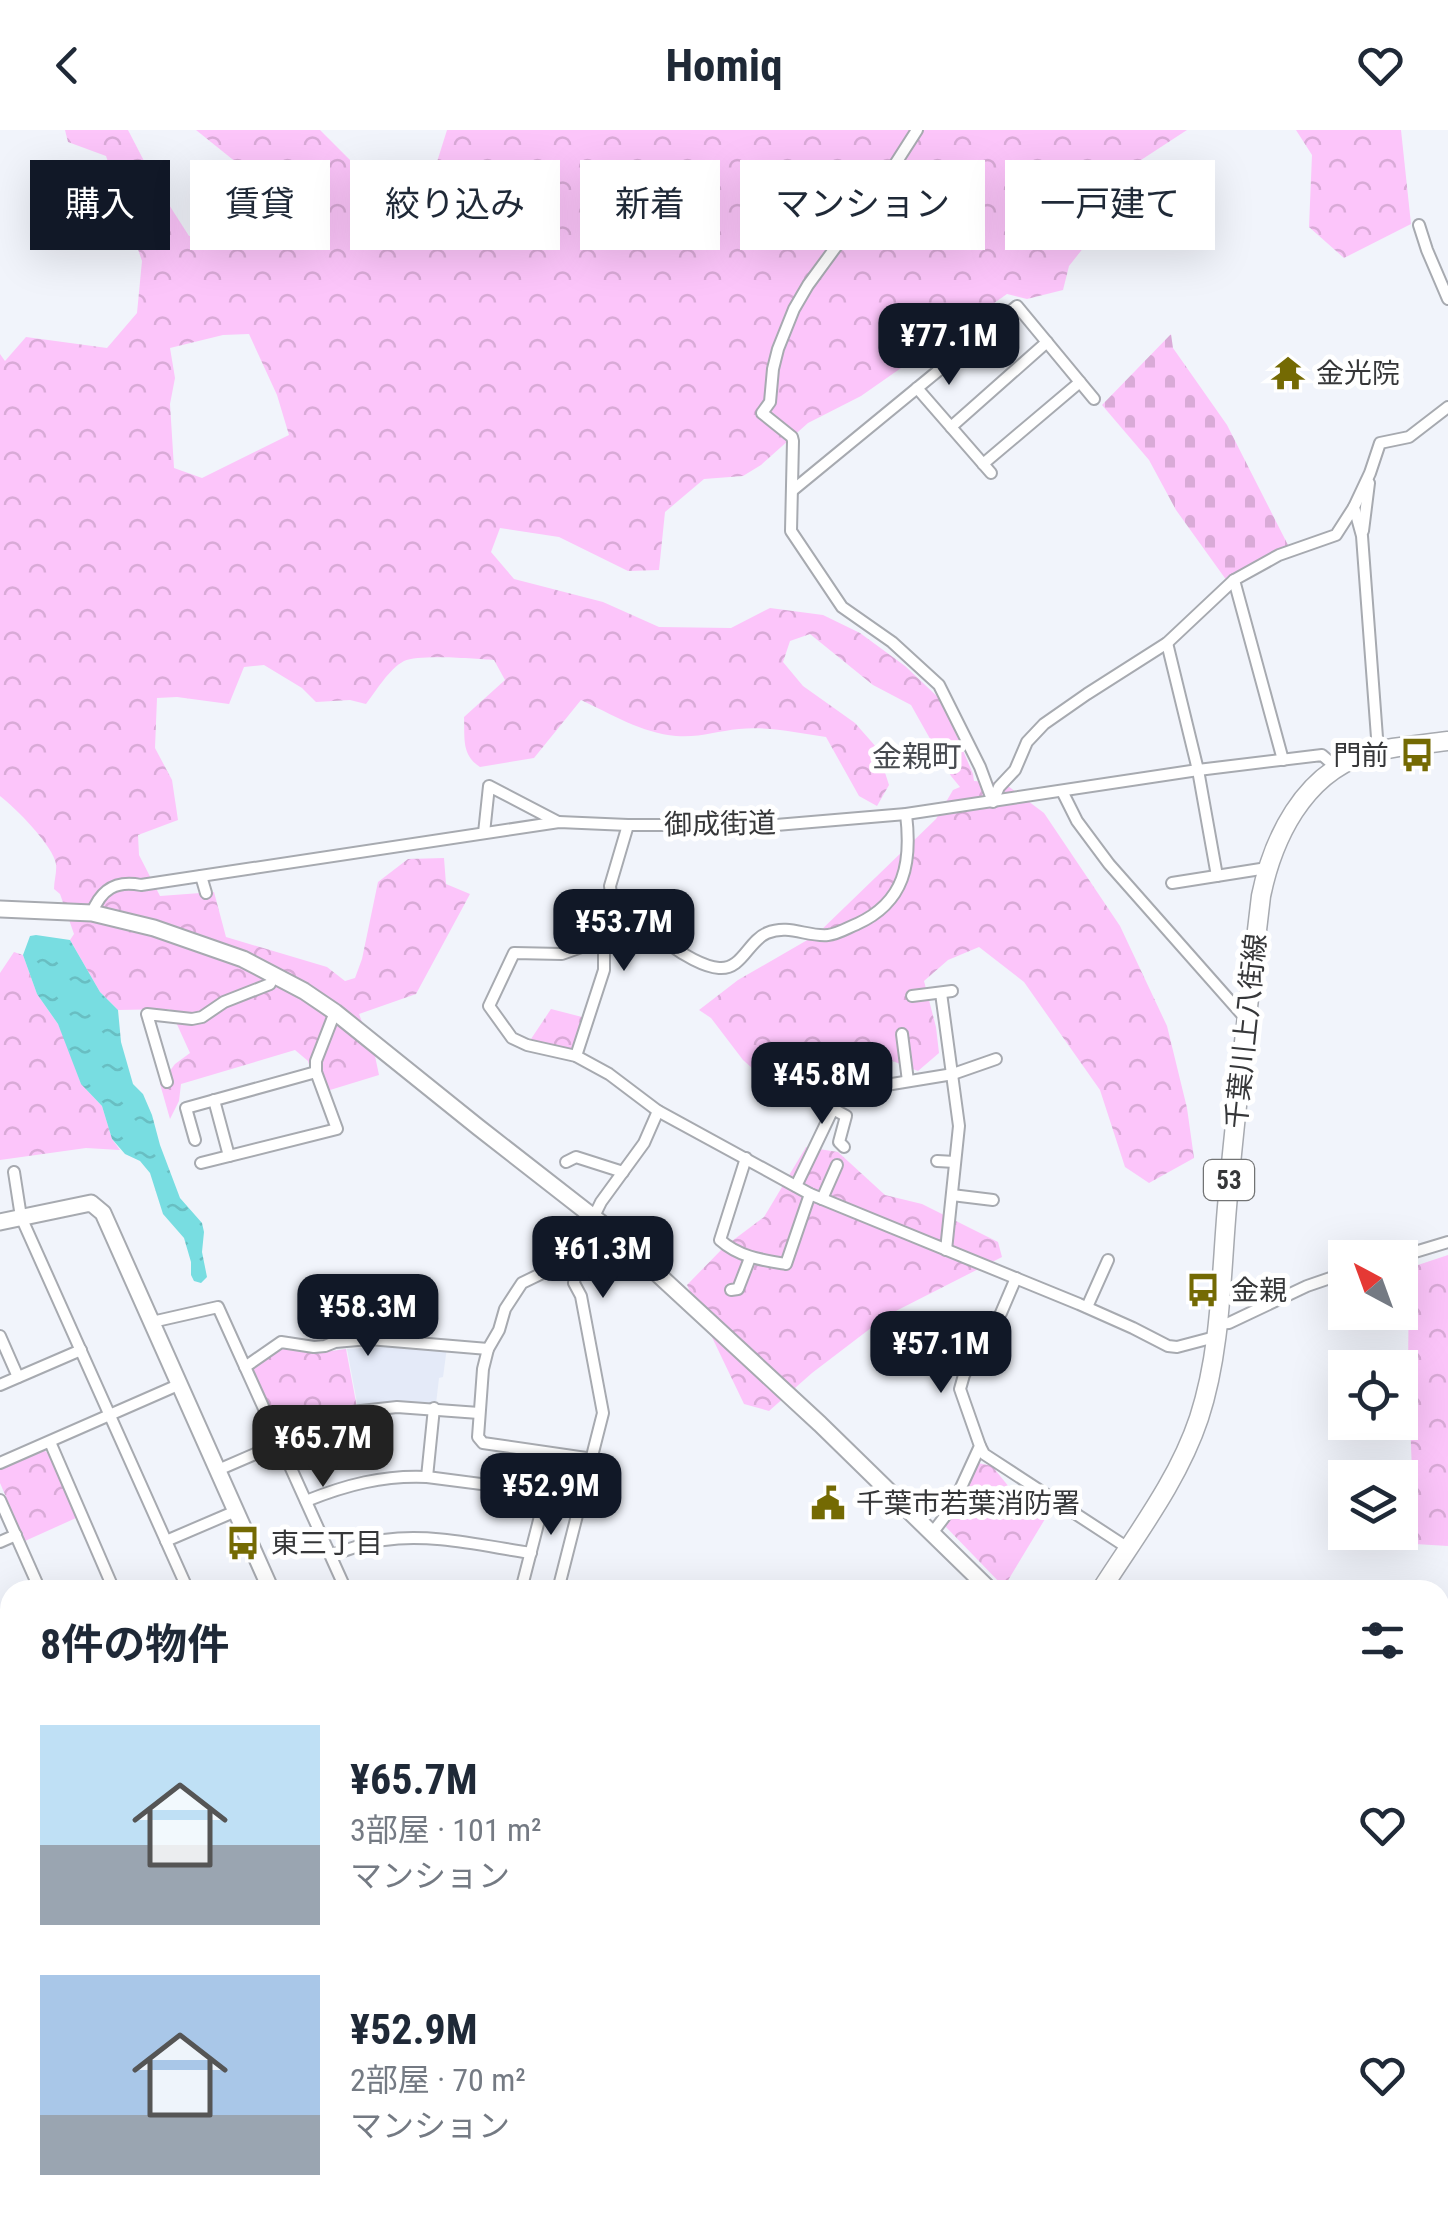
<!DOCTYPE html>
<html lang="ja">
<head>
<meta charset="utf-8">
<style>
	body { margin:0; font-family:"Roboto Condensed","Noto Sans JP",sans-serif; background:#f6f6f7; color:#1f2937; height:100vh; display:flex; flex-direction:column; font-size:38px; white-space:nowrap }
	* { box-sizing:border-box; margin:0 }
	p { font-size:32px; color:#747a83 }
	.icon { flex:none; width:55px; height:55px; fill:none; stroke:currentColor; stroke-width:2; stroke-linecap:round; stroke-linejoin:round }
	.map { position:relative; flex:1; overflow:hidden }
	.drawer { position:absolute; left:0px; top:1450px; width:1450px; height:642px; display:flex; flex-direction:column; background:#fff; border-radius:30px 30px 0 0; box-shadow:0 10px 40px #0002 }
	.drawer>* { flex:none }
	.guide { position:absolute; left:30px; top:30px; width:1390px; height:90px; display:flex; gap:20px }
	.needle { width:65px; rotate:319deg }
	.buttons { position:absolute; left:1328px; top:1110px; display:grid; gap:20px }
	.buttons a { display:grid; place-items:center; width:90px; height:90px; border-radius:0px; background:#fff; box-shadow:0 10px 40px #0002; font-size:50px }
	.price { position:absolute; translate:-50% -85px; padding:0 22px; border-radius:20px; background:#111827; color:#fff; font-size:32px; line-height:65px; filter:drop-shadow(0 2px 5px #0008) }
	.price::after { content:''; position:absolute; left:50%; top:60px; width:30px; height:22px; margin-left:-15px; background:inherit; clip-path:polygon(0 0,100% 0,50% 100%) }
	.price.on { background:#222; color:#fff }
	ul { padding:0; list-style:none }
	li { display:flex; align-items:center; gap:30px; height:250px; padding:0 40px }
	li span { display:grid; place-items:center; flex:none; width:280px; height:200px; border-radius:0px; color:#555 }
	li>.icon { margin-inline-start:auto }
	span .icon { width:120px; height:120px; fill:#fffc; stroke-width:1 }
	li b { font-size:42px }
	h2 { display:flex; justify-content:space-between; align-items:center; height:120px; padding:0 40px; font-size:42px }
	.tag { padding:0 35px; border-radius:0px; background:#fff; box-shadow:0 10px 40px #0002; font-size:35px; line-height:90px }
	.tag.on { background:#111827; color:#fff }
	header { display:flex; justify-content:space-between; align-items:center; height:130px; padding:0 40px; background:#fff; font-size:45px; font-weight:700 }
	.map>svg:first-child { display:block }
	.built { fill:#e4eaf8 }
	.forest { fill:url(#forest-crowns); fill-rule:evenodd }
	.cemetery { fill:url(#cemetery-stones) }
	.water { fill:url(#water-ripples) }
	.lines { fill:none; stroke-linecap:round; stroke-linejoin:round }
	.street-casing { stroke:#a7aab0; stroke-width:14 }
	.secondary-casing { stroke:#a7aab0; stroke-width:19 }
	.primary-casing { stroke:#a7aab0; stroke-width:21 }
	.street { stroke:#fff; stroke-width:10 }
	.secondary { stroke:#fff; stroke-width:15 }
	.primary { stroke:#fff; stroke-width:18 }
	.labels { text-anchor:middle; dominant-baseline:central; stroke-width:10; stroke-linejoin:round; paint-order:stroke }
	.shield { fill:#fff; stroke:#727374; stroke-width:2.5 }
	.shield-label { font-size:25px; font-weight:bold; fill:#363739 }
	.poi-label { font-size:28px; fill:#363739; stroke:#fff; text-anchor:start }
	.street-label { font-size:28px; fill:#363739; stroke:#fff }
	.neighbourhood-label { font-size:30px; fill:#484b50; stroke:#fff }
</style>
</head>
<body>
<header><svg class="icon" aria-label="back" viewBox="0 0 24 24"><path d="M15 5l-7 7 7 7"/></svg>Homiq<svg class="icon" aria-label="heart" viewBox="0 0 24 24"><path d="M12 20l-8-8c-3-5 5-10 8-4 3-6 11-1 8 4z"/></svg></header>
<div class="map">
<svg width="1448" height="2091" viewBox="0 0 1448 2091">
	<defs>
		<pattern id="forest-crowns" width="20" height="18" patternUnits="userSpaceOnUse" patternTransform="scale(2.5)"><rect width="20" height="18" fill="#fcc5fa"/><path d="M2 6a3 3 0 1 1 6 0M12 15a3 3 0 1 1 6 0" fill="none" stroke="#d9aad7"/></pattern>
		<pattern id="cemetery-stones" width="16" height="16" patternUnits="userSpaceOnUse" patternTransform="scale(2.5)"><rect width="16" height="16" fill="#fcc5fa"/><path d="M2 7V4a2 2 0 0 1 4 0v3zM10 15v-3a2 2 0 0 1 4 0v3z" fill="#d9aad7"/></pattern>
		<pattern id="water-ripples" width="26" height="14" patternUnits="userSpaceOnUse" patternTransform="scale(2.5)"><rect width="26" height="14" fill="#78dde1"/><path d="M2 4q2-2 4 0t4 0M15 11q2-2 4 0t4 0" fill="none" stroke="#68bec2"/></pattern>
	</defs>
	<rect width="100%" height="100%" fill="#f1f4fb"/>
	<!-- built -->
	<g class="built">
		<path d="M398 1216 447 1217 443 1247 439 1248 436 1274H394L358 1278 347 1219Z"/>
		<path d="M10 1649V1830L0 1819V1654Z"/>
	</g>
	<!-- forest -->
	<g class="forest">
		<path d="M65 0H128L157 56 189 106 254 109 293 78 196 0H320L385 65 431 51 447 0H1187L1118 45 1107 88 1069 136 1063 160 1027 169 1007 164 861 266 808 293 761 335 743 346 704 349 665 382 659 440 628 441 559 407 500 398 491 422 514 449 603 472 659 497 731 498 770 478 823 485 860 503 905 536 942 571 973 644 974 651 1004 653 1044 683 1120 796 1167 896 1187 978 1194 1028 1149 1053 1125 1037 1100 960 1024 852 979 817 948 830 924 851 936 897 939 923 918 941 867 921 762 947 743 930 711 888 699 880 738 850 816 805 936 689 953 660 960 657 951 646 911 575 873 555 810 504 790 511 783 532 803 556 855 593 877 618 889 655 877 676 859 666 826 607C797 603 768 596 739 599 717 601 699 608 676 606 642 603 611 584 581 570L534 628 480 637C461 625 465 607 464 587L505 550 494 530C475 529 420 524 404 531 389 539 376 561 366 574L350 570 316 572 302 558 264 535 244 537 229 574 177 567 157 568 155 618 172 650 178 690 138 705 139 725 160 766 214 762 226 807 327 837 345 851 355 848 362 829 378 752 408 729 444 728 446 754 470 764 416 864 359 884 375 926 379 945 317 964 308 931 295 920 181 954 179 971 170 989 160 954 175 934 190 923 170 879 118 880 100 862 70 810 74 804 60 764 54 759C54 751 57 742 56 734 54 717 15 677 0 666V224L5 231 26 207 107 218 137 183 142 131 106 26 68 12ZM249 204 277 265 289 305 202 348 174 338 170 274 175 248 170 218 223 205Z"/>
		<path d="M1296 0H1401L1411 94 1344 128 1309 97 1312 25Z"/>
		<path d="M14 822 23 825 37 864 58 894 65 909 81 954 102 976 112 1009 120 1020 86 1018 0 1030V843Z"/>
		<path d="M551 879 586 888 573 924 529 912Z"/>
		<path d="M806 1017 838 1022 885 1065 922 1074 998 1112 1002 1127 888 1185 812 1243 769 1281 744 1274 687 1155 724 1117 764 1087Z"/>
		<path d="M1448 1125V1416L1415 1414 1408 1242 1409 1138Z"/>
		<path d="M284 1217 317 1223 346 1219 357 1278 286 1303 279 1300 253 1238 279 1218Z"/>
		<path d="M44 1320 51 1326 76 1388 25 1411 0 1353V1339Z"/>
		<path d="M978 1333 992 1336 1027 1379 1048 1384 1004 1457 945 1396Z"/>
	</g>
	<!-- cemetery -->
	<path class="cemetery" d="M1171 204 1173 218 1227 295 1290 419 1227 451 1176 380 1149 330 1102 275Z"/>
	<!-- water -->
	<path class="water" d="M36 805 70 810 100 862 118 880 121 912 133 954 143 964 152 985 160 1015 180 1068 202 1093 204 1102 202 1122 207 1147 201 1153 194 1151 191 1145V1132L184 1108 163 1084 150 1043 140 1031 125 1024 112 1009 102 976 81 954 58 894 37 864 23 825 30 806Z"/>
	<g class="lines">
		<!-- street casing -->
		<g class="street-casing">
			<g id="street">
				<path d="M917 0 885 50 808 155 794 179 778 219 773 239 770 272 762 283 792 307 793 311 791 401 842 477 892 512 939 555 980 637 993 672"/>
				<path d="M1419 95 1427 120 1448 169"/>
				<path d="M917 258 991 343"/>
				<path d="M951 297 1047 212"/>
				<path d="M983 334 1080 252"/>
				<path d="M793 360 1017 176 1094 269"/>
				<path d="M1363 401 1369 353"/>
				<path d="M1234 450 1283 630"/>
				<path d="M1167 513 1198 640 1217 746"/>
				<path d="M1378 621 1362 406 1354 377 1370 343 1380 313 1409 307 1448 277"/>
				<path d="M1062 661 1077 691 1109 734 1246 889"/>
				<path d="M993 671 999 657 1015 640 1027 612 1044 594 1087 564 1167 513 1234 450 1279 425 1336 405 1354 377"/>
				<path d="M484 703 489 656 558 692"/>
				<path d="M201 746 206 763"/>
				<path d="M1172 753 1267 738"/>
				<path d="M92 783C101 759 116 750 141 755L559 692 628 695H776L906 684 1198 640 1322 625 1337 638"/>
				<path d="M613 796C626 797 639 796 651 801 658 805 663 811 670 815 682 824 704 837 719 838 742 840 748 811 767 803 789 794 807 807 828 805 838 804 847 798 857 794 905 772 912 733 906 684"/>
				<path d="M604 809 562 824 514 823 489 876 512 908 527 915 576 926 609 944 658 981 810 1064 1079 1174 1133 1198 1168 1216 1177 1217 1215 1207"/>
				<path d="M941 863 959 996 946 1120"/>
				<path d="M912 866 952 861"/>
				<path d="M902 904 908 951"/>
				<path d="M576 926 604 840V809L614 791 610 756 628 695"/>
				<path d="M167 952 147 884 192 889 202 887 224 872 270 854 274 844"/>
				<path d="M812 955 833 979 846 986 839 1012 844 1017"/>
				<path d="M886 955 953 944 996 929"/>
				<path d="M214 970 229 1026"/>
				<path d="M195 1010 186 978 316 942"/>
				<path d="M746 1028 720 1110C739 1127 762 1130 786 1134L810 1064"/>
				<path d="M937 1031 955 1032"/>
				<path d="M566 1032 576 1027 623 1042"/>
				<path d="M201 1033 337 999 316 942V931L335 882"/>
				<path d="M14 1042 21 1087 188 1460"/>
				<path d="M796 1056 833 979"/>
				<path d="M952 1065 993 1070"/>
				<path d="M822 1069 837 1035"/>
				<path d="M579 1116 555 1137 522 1153 505 1179 499 1200 488 1219 483 1239 478 1307 483 1313 593 1329"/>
				<path d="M1395 1128 1448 1112"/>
				<path d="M731 1160 738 1159 750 1128"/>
				<path d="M1087 1177 1108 1130"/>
				<path d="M152 1192 218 1177 346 1460"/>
				<path d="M1217 1194 1229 1193 1307 1156 1345 1143"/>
				<path d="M0 1206 18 1247"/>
				<path d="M245 1237 281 1212 314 1217 325 1216 335 1212 369 1209 488 1219"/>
				<path d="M0 1255 81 1220"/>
				<path d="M50 1312 114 1460"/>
				<path d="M980 1316 984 1324 1128 1418"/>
				<path d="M0 1333 178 1255"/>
				<path d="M218 1340 352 1282 397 1277 479 1283"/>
				<path d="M427 1347 434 1278"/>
				<path d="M0 1370 40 1460"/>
				<path d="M306 1371C346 1355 383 1345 427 1347L582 1367"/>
				<path d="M933 1402 952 1377 980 1316 960 1259 964 1245 1001 1183 1016 1148"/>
				<path d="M166 1411 236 1381"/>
				<path d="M0 1412 16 1405"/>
				<path d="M331 1425C348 1420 366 1412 384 1410 432 1403 483 1416 531 1423"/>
				<path d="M521 1460 546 1363"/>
				<path d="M558 1460 603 1283 581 1166 574 1153 580 1115 601 1072 644 1013 658 981"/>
				<path d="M0 1560 10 1555"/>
				<path d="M0 1949 10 1940"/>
				<path d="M0 2054 10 2045"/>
				<path d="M274 2082 285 2091"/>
				<path d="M494 2082 524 2091"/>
				<path d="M610 2082 648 2091"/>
				<path d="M362 2085 376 2091"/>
				<path d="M64 2091 73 2082"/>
				<path d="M296 2091 301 2082"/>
				<path d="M416 2091 419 2082"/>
				<path d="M571 2091 573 2082"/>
				<path d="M1382 2091V2082"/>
			</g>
		</g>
		<!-- secondary casing -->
		<g class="secondary-casing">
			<g id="secondary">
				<path d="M0 779 92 783 154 798 243 829 304 861 335 882 478 997 610 1100 820 1294 990 1460"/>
				<path d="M0 1092 91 1073 103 1083 271 1460"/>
				<path d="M0 1643 10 1639"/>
				<path d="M0 1834 10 1844"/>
				<path d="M172 2091 181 2082"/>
			</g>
		</g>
		<!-- primary casing -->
		<g class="primary-casing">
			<g id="primary">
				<path d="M1101 1460C1136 1405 1178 1351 1199 1288 1221 1221 1221 1146 1227 1077 1236 973 1249 869 1261 766 1273 708 1303 646 1363 625 1390 616 1420 615 1448 611"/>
				<path d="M678 2091 683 2082"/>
			</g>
		</g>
		<!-- street -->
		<use href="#street" class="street"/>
		<!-- secondary -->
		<use href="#secondary" class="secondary"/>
		<!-- primary -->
		<use href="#primary" class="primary"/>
	</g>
	<!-- icons -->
	<defs>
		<g id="temple-bare" transform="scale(2.7)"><path d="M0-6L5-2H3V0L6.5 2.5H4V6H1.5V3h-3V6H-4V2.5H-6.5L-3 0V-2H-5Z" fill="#746a03" stroke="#fff" stroke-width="2.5" paint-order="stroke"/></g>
		<g id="bus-bare" transform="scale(2.7)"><path d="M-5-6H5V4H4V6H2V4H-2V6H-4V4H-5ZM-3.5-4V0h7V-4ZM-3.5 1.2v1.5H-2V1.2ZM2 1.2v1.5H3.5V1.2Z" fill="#746a03" stroke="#fff" stroke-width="2.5" paint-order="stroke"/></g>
		<g id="civic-bare" transform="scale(2.7)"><path d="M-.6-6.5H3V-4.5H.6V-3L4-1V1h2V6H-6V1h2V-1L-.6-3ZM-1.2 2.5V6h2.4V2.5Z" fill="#746a03" stroke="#fff" stroke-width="2.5" paint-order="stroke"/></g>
	</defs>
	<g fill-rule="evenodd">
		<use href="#temple-bare" x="1288" y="243"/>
		<use href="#bus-bare" x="1417" y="625"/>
		<use href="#bus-bare" x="1203" y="1160"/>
		<use href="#civic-bare" x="828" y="1373"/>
		<use href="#bus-bare" x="243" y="1413"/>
	</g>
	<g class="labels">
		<!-- shield labels -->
		<rect class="shield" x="1204" y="1030" width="50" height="40" rx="8"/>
		<g class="shield-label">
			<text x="1229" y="1050">53</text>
		</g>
		<!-- poi labels -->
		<g class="poi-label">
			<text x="1316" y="243">金光院</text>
			<text x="1389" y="625" text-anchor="end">門前</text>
			<text x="1231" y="1160">金親</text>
			<text x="856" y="1373">千葉市若葉消防署</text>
			<text x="271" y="1413">東三丁目</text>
		</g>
		<!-- street labels -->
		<g class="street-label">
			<text transform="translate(720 694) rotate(-1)">御成街道</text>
			<text transform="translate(1246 901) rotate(-84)">千葉川上八街線</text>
		</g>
		<!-- neighbourhood labels -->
		<g class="neighbourhood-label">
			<text x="917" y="626">金親町</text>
		</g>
	</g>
</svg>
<div class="buttons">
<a><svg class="needle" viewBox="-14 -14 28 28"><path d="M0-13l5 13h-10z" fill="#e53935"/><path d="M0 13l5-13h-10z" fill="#747a83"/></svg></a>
<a><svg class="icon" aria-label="locate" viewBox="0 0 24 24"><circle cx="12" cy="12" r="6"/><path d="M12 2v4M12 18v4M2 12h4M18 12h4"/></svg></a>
<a><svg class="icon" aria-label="layers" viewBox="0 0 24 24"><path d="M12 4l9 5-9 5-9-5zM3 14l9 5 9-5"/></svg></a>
</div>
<b class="price" style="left:949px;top:258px">¥77.1M</b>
<b class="price" style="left:624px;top:844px">¥53.7M</b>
<b class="price" style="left:822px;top:997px">¥45.8M</b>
<b class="price" style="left:603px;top:1171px">¥61.3M</b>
<b class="price" style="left:368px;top:1229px">¥58.3M</b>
<b class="price" style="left:941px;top:1266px">¥57.1M</b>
<b class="price on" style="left:323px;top:1360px">¥65.7M</b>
<b class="price" style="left:551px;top:1408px">¥52.9M</b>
<div class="guide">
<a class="tag on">購入</a>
<a class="tag">賃貸</a>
<a class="tag">絞り込み</a>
<a class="tag">新着</a>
<a class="tag">マンション</a>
<a class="tag">一戸建て</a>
</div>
<section class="drawer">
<h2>8件の物件<svg class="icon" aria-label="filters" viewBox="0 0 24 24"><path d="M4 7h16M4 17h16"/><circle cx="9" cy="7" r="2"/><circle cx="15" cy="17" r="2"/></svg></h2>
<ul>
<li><span style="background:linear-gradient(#bfe0f5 60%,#9aa5b1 0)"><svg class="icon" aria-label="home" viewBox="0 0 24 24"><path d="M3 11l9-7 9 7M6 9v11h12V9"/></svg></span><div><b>¥65.7M</b><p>3部屋 · 101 m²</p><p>マンション</p></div><svg class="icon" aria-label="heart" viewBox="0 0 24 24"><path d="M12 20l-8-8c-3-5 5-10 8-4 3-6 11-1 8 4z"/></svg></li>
<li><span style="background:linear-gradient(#a9c7e8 70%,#9aa5b1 0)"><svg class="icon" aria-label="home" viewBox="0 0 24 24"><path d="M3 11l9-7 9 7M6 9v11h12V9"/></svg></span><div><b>¥52.9M</b><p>2部屋 · 70 m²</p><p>マンション</p></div><svg class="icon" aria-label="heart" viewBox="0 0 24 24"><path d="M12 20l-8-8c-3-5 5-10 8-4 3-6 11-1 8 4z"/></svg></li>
</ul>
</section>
</div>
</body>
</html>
